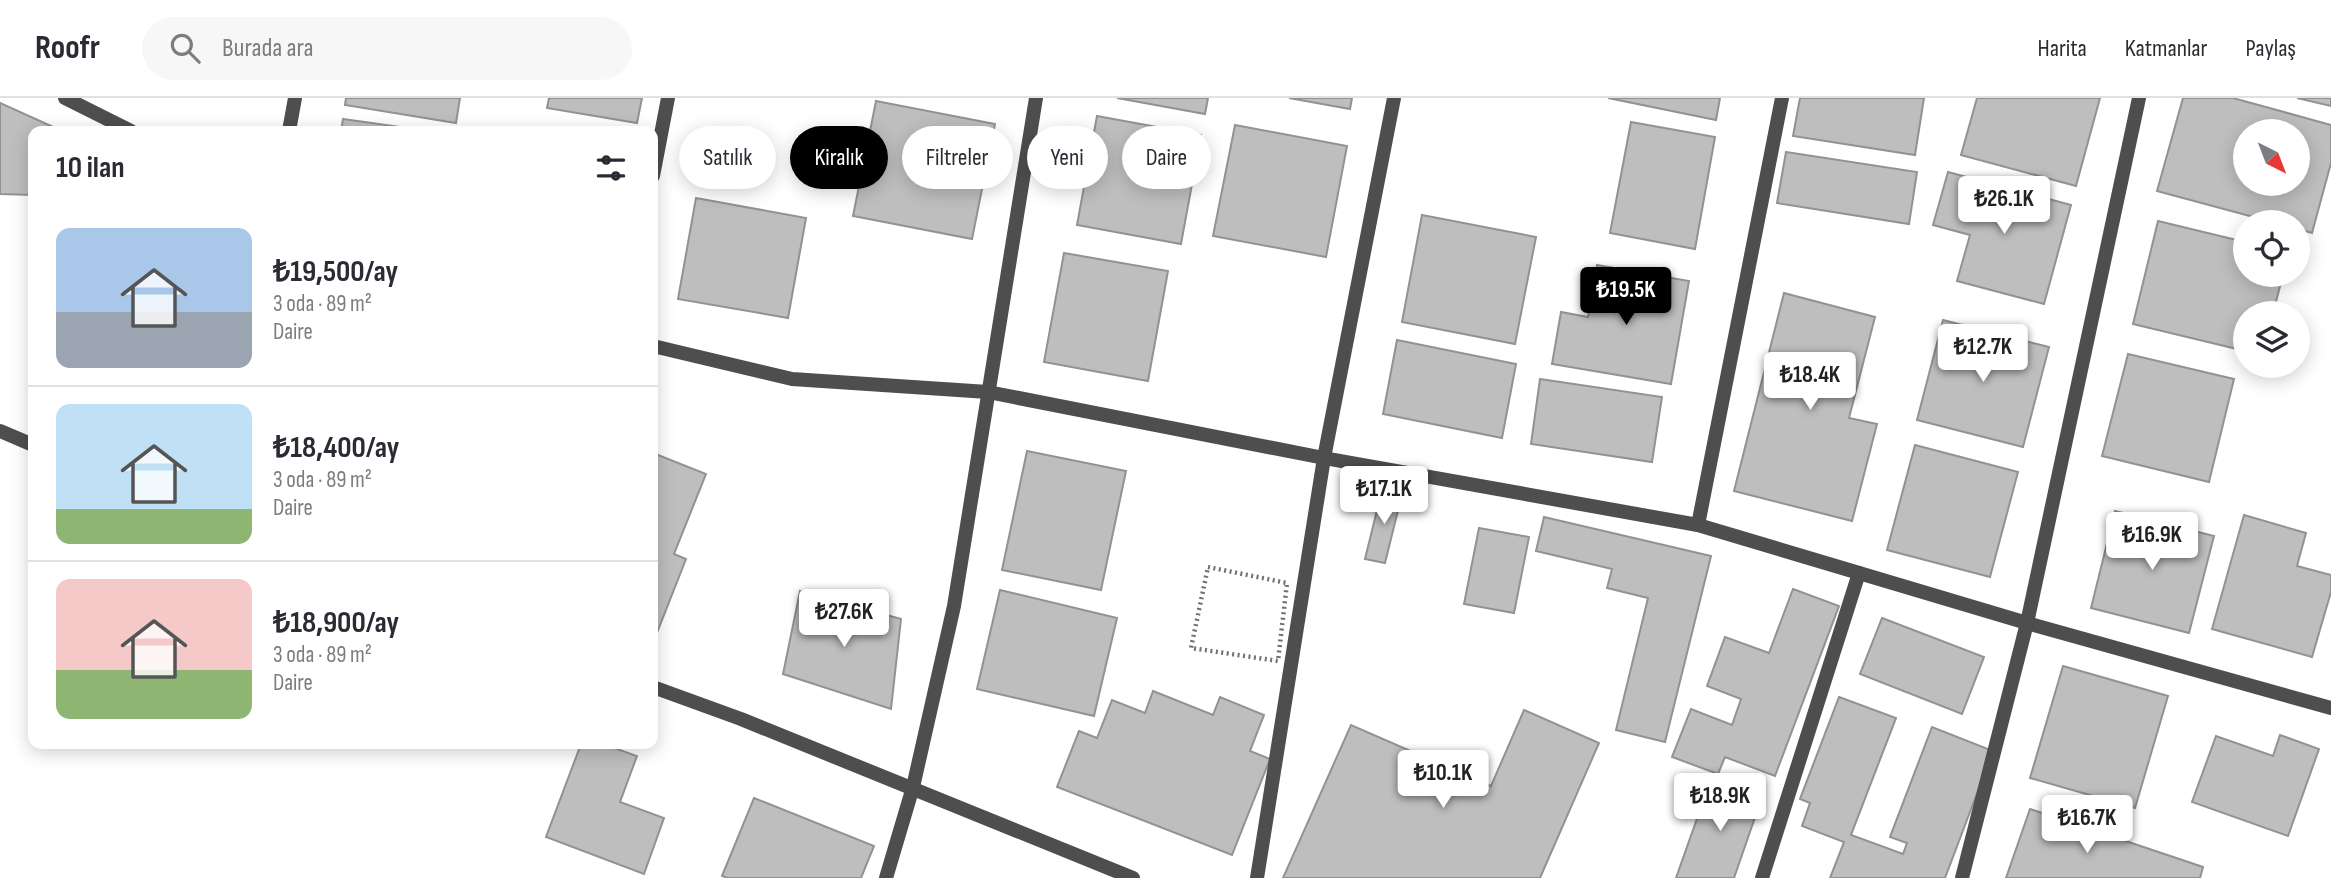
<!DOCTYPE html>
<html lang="tr">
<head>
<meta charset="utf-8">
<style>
	body { margin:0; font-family:"Sofia Sans Condensed",sans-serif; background:#f7f7f7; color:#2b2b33; height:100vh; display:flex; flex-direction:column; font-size:26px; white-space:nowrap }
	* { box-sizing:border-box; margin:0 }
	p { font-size:23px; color:#7c7c81 }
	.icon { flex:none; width:38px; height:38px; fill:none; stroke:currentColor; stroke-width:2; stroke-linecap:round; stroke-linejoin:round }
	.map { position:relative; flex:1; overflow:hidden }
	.side { position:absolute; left:28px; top:28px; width:630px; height:623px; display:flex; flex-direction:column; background:#fff; border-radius:14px; box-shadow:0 4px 18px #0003 }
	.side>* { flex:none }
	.hud { position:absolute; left:679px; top:28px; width:665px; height:63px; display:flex; gap:14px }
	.needle { width:46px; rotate:138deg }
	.fabs { position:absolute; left:2233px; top:21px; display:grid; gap:14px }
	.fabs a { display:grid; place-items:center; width:77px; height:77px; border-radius:50%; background:#fff; box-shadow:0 4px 18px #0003; font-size:35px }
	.price { position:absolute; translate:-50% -60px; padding:0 16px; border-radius:7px; background:#fff; color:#222; font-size:23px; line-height:46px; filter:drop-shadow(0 2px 4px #0008) }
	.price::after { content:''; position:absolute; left:50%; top:42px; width:21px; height:16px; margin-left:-10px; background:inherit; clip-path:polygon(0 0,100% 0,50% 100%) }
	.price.on { background:#000; color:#fff }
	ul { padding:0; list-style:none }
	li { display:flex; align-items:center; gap:21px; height:175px; padding:0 28px }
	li+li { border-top:2px solid #e1e1e2 }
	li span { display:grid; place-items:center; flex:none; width:196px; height:140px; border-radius:14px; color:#555 }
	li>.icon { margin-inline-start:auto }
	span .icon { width:84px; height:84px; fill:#fffc; stroke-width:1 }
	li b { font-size:30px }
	h2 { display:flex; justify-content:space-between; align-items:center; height:84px; padding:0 28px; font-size:30px }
	.tag { padding:0 24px; border-radius:32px; background:#fff; box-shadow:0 4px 18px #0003; font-size:24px; line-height:63px }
	.tag.on { background:#000; color:#fff }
	header { display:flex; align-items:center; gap:42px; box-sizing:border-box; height:98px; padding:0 35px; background:#fff; border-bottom:2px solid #e1e1e2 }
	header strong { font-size:33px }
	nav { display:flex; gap:38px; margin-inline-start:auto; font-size:24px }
	.search { width:490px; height:63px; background:#f7f7f7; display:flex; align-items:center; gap:18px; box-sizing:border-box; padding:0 24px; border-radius:38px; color:#7c7c81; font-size:26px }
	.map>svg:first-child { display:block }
	.building { fill:#bebebe; stroke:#929292; stroke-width:2; fill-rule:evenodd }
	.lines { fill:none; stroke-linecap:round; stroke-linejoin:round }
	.path { stroke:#707070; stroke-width:4.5; stroke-dasharray:2 3.5; stroke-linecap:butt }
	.minor { stroke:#4e4e4e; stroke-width:14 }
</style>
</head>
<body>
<header>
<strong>Roofr</strong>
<div class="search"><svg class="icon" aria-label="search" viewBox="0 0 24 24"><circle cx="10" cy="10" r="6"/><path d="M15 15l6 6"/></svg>Burada ara</div>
<nav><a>Harita</a><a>Katmanlar</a><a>Paylaş</a></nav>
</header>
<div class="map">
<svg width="2331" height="780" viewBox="0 0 2331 780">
	<rect width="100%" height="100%" fill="#fff"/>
	<!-- building -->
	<g class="building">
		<path d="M346 0H460L456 25 345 7Z"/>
		<path d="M549 0H642L637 25 547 10Z"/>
		<path d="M1117 0H1208L1205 16Z"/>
		<path d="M1289 0H1352L1350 11Z"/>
		<path d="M1608 0H1720L1716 22Z"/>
		<path d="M1800 0H1924L1915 57 1793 38Z"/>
		<path d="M1977 0H2100L2076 88 1961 57Z"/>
		<path d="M2183 0H2233L2331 27V65L2312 135 2298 131V124H2272L2157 93ZM2245 33H2298V86H2245Z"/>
		<path d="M2297 0H2331V8Z"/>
		<path d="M876 3 995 26 972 141 853 118Z"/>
		<path d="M0 5 62 33H33V97L0 96Z"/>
		<path d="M1097 18 1201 37 1181 146 1077 127Z"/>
		<path d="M343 21 401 29V33H341Z"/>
		<path d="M1631 24 1715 39 1695 151 1610 135Z"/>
		<path d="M1235 27 1347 48 1326 159 1213 138Z"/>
		<path d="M1786 54 1917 74 1909 126 1777 105Z"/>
		<path d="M1948 74 2071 107 2044 206 1957 183 1970 137 1933 127Z"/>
		<path d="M696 100 806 120 788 220 678 201Z"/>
		<path d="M1422 117 1536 139 1515 246 1402 224Z"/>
		<path d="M2158 123 2245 144V177H2283L2273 215H2245V253L2133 226Z"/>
		<path d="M1064 155 1168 173 1148 283 1044 264Z"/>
		<path d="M1597 167 1689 183 1671 286 1552 266 1561 214 1588 219Z"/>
		<path d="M1784 195 1875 219 1849 320 1877 326 1852 423 1734 393Z"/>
		<path d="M1943 222 2049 249 2023 349 1917 322Z"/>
		<path d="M1397 242 1516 266 1502 340 1383 316Z"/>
		<path d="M2128 256 2234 281 2209 384 2102 358Z"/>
		<path d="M1540 281 1662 299 1652 364 1531 346Z"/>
		<path d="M1915 347 2018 374 1990 479 1887 452Z"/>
		<path d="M1027 353 1126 373 1101 492 1002 472Z"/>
		<path d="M653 355 706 376 674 456 686 461 653 545Z"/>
		<path d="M1382 392 1402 396 1385 465 1365 461Z"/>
		<path d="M2115 413 2214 438 2189 535 2091 510Z"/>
		<path d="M2244 417 2306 435 2297 468 2331 477V494L2312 559 2212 531Z"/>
		<path d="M1544 419 1711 458 1665 644 1616 632 1648 500 1607 490 1612 471 1536 453Z"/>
		<path d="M1479 430 1529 439 1514 515 1464 506Z"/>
		<path d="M1793 491 1839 508 1775 678 1725 659 1718 676 1672 659 1691 611 1732 627 1741 601 1707 588 1725 539 1769 555Z"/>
		<path d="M1000 492 1117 520 1094 618 977 591Z"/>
		<path d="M800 493 901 521 891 611 783 576Z"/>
		<path d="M1882 520 1984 559 1962 616 1860 576Z"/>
		<path d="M2063 568 2168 598 2135 710 2030 680Z"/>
		<path d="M1153 593 1213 617 1220 599 1264 617 1250 653 1270 661 1232 757 1057 689 1079 633 1097 640 1112 602 1145 615Z"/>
		<path d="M1839 599 1896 620 1851 737 1903 756 1907 745 1890 739 1932 629 1993 653 1945 780H1830L1844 744 1802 728 1810 705 1800 701Z"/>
		<path d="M1524 612 1599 645 1540 780H1283L1351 627 1491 688Z"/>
		<path d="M2280 637 2319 651 2288 738 2192 704 2216 638 2273 658Z"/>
		<path d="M581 646H603L637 658 620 704 664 720 644 776 546 739Z"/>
		<path d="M1711 681 1762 699 1734 780H1676Z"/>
		<path d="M754 700 874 748 861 780H728L722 778Z"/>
		<path d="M2030 711 2203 769 2200 780H2006Z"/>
	</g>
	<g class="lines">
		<!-- path -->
		<path class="path" d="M1208 469 1287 485 1278 563 1191 550Z"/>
		<!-- minor -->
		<g class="minor">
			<path d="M65 0 131 33"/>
			<path d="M289 33 295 0"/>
			<path d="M653 78 668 0"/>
			<path d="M653 248 792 281 988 294 1324 360 1698 427 2027 525 2331 610"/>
			<path d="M0 333 33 347"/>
			<path d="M1698 427 1782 0"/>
			<path d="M653 589 741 621 1133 780"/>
			<path d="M886 780 913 689 954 508 1036 0"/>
			<path d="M1257 780 1324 360 1394 0"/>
			<path d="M1762 780 1859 475"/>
			<path d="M1962 780 2027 525 2139 0"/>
		</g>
	</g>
</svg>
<div class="fabs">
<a><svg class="needle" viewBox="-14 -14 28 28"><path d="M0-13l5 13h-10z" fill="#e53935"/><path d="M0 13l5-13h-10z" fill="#7c7c81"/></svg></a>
<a><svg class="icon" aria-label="locate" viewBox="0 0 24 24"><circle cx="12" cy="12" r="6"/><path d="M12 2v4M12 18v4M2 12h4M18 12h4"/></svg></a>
<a><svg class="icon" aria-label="layers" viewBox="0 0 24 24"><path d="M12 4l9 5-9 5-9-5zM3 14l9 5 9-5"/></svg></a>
</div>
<b class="price" style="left:2004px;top:138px">₺26.1K</b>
<b class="price on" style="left:1626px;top:229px">₺19.5K</b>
<b class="price" style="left:1983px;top:286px">₺12.7K</b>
<b class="price" style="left:1810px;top:314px">₺18.4K</b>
<b class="price" style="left:1384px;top:428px">₺17.1K</b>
<b class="price" style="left:2152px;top:474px">₺16.9K</b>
<b class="price" style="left:844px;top:551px">₺27.6K</b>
<b class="price" style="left:1443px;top:712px">₺10.1K</b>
<b class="price" style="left:1720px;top:735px">₺18.9K</b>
<b class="price" style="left:2087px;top:757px">₺16.7K</b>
<div class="hud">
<a class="tag">Satılık</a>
<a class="tag on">Kiralık</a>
<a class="tag">Filtreler</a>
<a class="tag">Yeni</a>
<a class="tag">Daire</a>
</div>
<section class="side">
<h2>10 ilan<svg class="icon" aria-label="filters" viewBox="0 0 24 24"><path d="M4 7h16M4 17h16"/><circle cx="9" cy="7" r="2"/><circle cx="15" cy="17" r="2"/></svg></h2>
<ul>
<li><span style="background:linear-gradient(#a9c7e8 60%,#9aa5b1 0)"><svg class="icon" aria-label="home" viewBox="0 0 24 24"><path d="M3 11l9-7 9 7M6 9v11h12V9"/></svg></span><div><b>₺19,500/ay</b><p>3 oda · 89 m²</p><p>Daire</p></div></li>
<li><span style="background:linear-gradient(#bfe0f5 75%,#8fb573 0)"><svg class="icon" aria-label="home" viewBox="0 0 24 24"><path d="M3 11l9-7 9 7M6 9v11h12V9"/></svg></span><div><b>₺18,400/ay</b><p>3 oda · 89 m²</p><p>Daire</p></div></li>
<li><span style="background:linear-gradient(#f6c9c9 65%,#8fb573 0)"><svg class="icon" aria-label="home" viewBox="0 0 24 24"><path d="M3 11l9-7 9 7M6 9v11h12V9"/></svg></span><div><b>₺18,900/ay</b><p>3 oda · 89 m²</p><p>Daire</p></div></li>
</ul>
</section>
</div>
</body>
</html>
